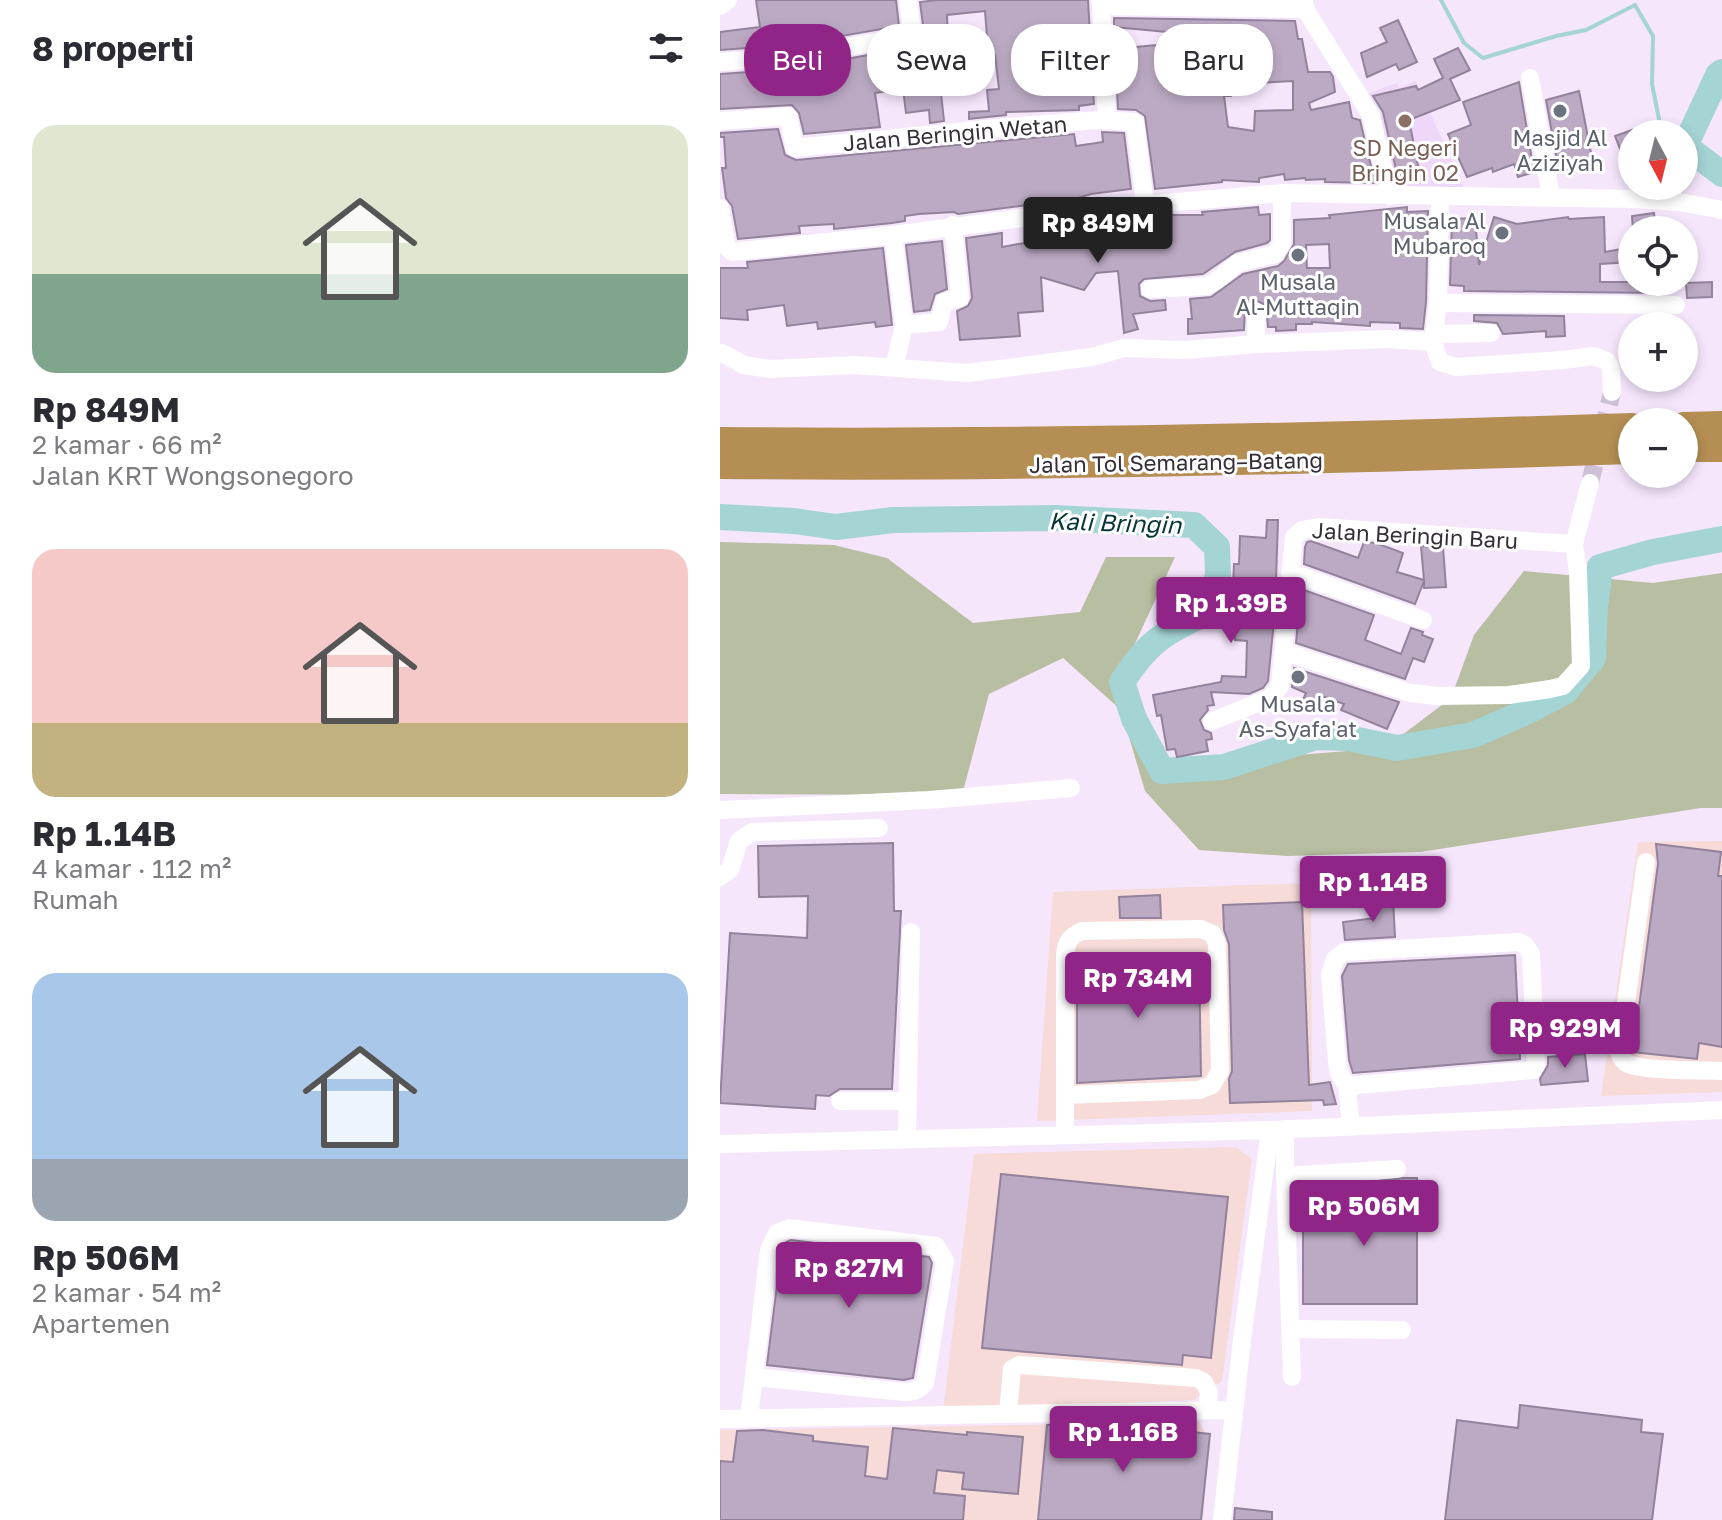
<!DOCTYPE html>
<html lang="id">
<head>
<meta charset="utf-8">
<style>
	body { margin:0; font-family:"Golos Text",sans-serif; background:#f2f2f3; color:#2b2b33; height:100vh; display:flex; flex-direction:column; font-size:30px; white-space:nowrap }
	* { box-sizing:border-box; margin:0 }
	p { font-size:26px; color:#7c7c81 }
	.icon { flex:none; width:44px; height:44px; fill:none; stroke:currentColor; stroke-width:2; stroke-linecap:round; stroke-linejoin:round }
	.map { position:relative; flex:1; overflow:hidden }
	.details { display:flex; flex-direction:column; background:#fff; width:720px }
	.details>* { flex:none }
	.top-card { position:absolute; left:24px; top:24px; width:760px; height:72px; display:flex; gap:16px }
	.needle { width:52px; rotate:173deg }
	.tools { position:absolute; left:898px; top:120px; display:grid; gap:16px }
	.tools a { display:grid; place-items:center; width:80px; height:80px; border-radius:50%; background:#fff; box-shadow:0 4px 12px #0003; font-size:40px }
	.price { position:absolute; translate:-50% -68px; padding:0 18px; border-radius:8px; background:#902487; color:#fff; font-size:26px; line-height:52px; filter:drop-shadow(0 2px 4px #0008) }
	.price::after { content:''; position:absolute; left:50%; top:48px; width:24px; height:18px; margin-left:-12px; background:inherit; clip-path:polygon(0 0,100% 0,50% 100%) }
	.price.on { background:#222; color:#fff }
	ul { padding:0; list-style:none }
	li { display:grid; align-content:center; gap:16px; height:424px; padding:0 32px }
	li span { display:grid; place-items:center; height:248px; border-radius:24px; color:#555 }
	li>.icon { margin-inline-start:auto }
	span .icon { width:144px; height:144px; fill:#fffc; stroke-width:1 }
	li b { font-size:34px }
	h2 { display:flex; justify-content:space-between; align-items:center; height:96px; padding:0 32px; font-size:34px }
	.pill { padding:0 28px; border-radius:32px; background:#fff; box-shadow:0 4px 12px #0003; font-size:28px; line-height:72px }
	.pill.on { background:#902487; color:#fff }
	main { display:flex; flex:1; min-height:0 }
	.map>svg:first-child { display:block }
	.built { fill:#eed7f9 }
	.industrial { fill:#f6dbd9 }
	.green { fill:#b7bea1 }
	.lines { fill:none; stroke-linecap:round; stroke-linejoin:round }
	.stream { stroke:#a5d4d5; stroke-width:4 }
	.river { stroke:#a5d4d5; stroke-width:26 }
	.building { fill:#bcaac4; stroke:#93829b; stroke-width:2; fill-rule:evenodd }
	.minor-tunnel { stroke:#cfc1d5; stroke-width:18; stroke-dasharray:18 9; stroke-linecap:butt }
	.minor { stroke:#fff; stroke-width:18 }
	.highway { stroke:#b48e53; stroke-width:28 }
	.worship-dot { fill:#6b7280; stroke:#fff; stroke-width:3 }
	.education-dot { fill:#8d6e63; stroke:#fff; stroke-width:3 }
	.labels { text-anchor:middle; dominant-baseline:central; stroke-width:6; stroke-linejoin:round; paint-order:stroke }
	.street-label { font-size:22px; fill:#352e39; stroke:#fff }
	.worship-label { font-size:22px; fill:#5b616d; stroke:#fff }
	.education-label { font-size:22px; fill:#785e54; stroke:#fff }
	.water-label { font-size:24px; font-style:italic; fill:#063537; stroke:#fff }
</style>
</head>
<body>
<main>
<section class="details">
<h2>8 properti<svg class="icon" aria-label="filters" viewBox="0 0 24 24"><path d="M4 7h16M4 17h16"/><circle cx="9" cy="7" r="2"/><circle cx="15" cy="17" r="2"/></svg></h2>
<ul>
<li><span style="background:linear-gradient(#dfe7d0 60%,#7fa58c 0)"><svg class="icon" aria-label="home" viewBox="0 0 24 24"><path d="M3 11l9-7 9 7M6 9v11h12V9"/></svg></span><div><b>Rp 849M</b><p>2 kamar · 66 m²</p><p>Jalan KRT Wongsonegoro</p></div></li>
<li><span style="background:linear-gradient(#f6c9c9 70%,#c2b280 0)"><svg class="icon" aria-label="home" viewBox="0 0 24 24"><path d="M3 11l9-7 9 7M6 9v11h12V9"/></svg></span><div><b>Rp 1.14B</b><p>4 kamar · 112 m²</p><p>Rumah</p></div></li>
<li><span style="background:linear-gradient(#a9c7e8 75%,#9aa5b1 0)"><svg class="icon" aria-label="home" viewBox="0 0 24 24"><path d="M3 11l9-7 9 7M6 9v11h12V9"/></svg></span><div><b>Rp 506M</b><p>2 kamar · 54 m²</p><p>Apartemen</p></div></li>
</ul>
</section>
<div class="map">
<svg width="1002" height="1520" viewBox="0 0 1002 1520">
	<rect width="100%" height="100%" fill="#f5e6fc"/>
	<!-- built -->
	<path class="built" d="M696 81 744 188 674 192 646 94 677 83 679 88Z"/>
	<!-- industrial -->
	<g class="industrial">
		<path d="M1002 841V1092L881 1096 918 842Z"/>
		<path d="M591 883 592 1111 317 1121 333 892Z"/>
		<path d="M515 1147 532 1159 502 1381 473 1400 223 1411 254 1154Z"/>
		<path d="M479 1422 489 1439 483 1520H0V1430Z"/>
	</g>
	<!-- green -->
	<path class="green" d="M0 542 114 545 167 558 253 623 360 612 386 557H455L412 650 418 705 446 756 457 766 490 771 564 756 665 748 731 698 754 635 804 571 933 583 1002 573V808H981L700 852 567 856 479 850 425 791 401 710 343 658 269 694 242 795 0 794Z"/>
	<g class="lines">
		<!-- stream -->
		<g class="stream">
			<path d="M721 0 744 43 763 58 836 36 866 30 915 5 933 36 932 84 942 134"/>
			<path d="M964 146H965"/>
		</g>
		<!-- river -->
		<g class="river">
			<path d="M1002 72 998 75 965 146 1002 174"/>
			<path d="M0 517 74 521 116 527 173 520 335 518 474 525 497 547 498 576 484 614C443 633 427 643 402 682L414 719 442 771 504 767 596 737 628 738 677 748 753 735 806 712 845 692 873 658 875 608 880 567 933 552 1002 539"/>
		</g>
	</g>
	<!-- building -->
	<g class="building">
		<path d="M36 0H176L179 26 70 45 0 50V32L40 27Z"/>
		<path d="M217 0H368L374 104 359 106V110L286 112V115L249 119V112L269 111 267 90 279 89 275 55 198 67 202 95 221 93 224 121 210 123 209 110 186 113 183 89 155 93 160 127 84 134 79 113 72 105 0 109V74L73 69 196 46 204 33 200 2ZM265 11 267 37 228 42 227 15Z"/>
		<path d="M394 18 575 21 578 39H582L588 72H610L613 77 615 92 589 103 591 110 629 102 632 118 640 120 655 183 605 182V179L586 180 585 178 565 180 564 174 539 178V182L502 180V182L435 189 425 116 416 110 398 109 395 49 469 42V34L394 27ZM536 65 537 83 573 81V110L535 111 534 131 508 127 504 96H511V68Z"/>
		<path d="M678 20 697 62 679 70 676 64 647 77 641 53 667 42 660 28Z"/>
		<path d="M738 48 750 70 730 79 740 100 689 120 701 181 679 183 663 112 653 96 696 86 698 90 723 78 714 59Z"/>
		<path d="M799 82 814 172 798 177 794 164 773 172 772 168 747 177 728 134 751 125 743 102Z"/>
		<path d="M859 91 873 163 839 172 826 100Z"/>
		<path d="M58 129 65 155 76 160 354 134 356 146 383 142 382 132 404 133 411 189 371 194 355 199 238 214 234 212 199 214 185 216V221L172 223 114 229V224L79 226 80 233 18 239 12 206 6 198 2 168H6L4 137H0V133Z"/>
		<path d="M912 130V176L911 177 895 136Z"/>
		<path d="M538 207 539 215 550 214V240L547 243 515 252 483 274 424 279 419 284 420 296 430 301 445 300 446 310 413 314 418 329 404 333 398 271 376 273 364 290 321 277 323 311 298 313 300 336 240 340 237 311 248 306 252 298 246 238 282 233V247L387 228 389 234 447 226 446 215H483L482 212Z"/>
		<path d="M687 207V212L708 211 706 302 703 329 680 328V323L650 322V326L592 322V324H576V330L556 331V327H548L546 305 535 300 525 307 524 330 468 334V319H472L470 299 491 297 523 274 558 266 564 261 574 244V220L610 218 609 215ZM609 244 610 268H587L586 245Z"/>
		<path d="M934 213 936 230H913L912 216Z"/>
		<path d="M774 217 797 224 848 217 849 219 884 217 885 252 912 247V262L880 264V282H937V293L744 291V286L730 285 732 219 755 218 759 265Z"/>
		<path d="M222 241 227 289 215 294 210 310 194 312 186 245Z"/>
		<path d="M163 248 172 325 156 327 155 322 98 329 97 322 67 326 64 305 27 310 28 320 0 318V268H28L27 262Z"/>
		<path d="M992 282V297L967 298 966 283Z"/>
		<path d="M754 315 844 316 845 336 826 337V331L783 334 777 323 754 321Z"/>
		<path d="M547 520H558L555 611 548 681 543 688 529 694 491 692 494 705 487 706 488 710 480 720 484 730 491 733 492 739 486 740 488 751 457 757 455 749 447 750 441 715 437 716 433 695 501 682 502 676 526 677 527 641 515 640V622H503L505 584 513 585 514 564H519L520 536 546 538Z"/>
		<path d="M591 541 638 558 644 542 656 543 683 553 677 572 704 580 701 546 723 547 726 587 704 588V581L695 604 584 564 585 547 587 542Z"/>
		<path d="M581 589 654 615 645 640 681 654 691 628 703 632 702 635 713 639 704 662 693 658 685 679 576 643Z"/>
		<path d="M574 668 679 702 667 729 621 710 624 704 602 696 598 708 582 702 586 693 572 687Z"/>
		<path d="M173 843 174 911H181L172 1089H120L109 1096 96 1095 95 1109 0 1103 10 933 87 938 88 896 39 897 38 846Z"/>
		<path d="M936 844 1001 852 998 876H1002V1047L979 1043 977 1059 913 1052 938 864Z"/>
		<path d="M440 895 441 918H400L399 897Z"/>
		<path d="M673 899 675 937 625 940 623 922 655 918 654 900Z"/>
		<path d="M582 902 589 1085 610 1082 616 1104 604 1105 603 1100 510 1103 509 1079 512 1071 509 944 504 930 503 905Z"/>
		<path d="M795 955 800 1059 633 1073 629 1060 622 976 628 964Z"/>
		<path d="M479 959 481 1076 357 1083V962Z"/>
		<path d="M865 1054 868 1081 821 1085 820 1079 828 1065V1057Z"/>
		<path d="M281 1174 508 1197 491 1358 463 1355 462 1365 262 1348Z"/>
		<path d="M684 1178H697V1304H583V1208H640V1183Z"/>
		<path d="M71 1240 209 1257 212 1263 193 1378 184 1380 47 1365 61 1253 66 1242Z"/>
		<path d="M800 1405 922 1420 921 1432 943 1434 932 1520H725L737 1420 798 1428Z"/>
		<path d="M391 1424 490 1434 481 1520H318L327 1425Z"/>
		<path d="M173 1428 247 1435V1432L303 1437 298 1494 242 1489 244 1473 217 1470 214 1493 245 1496 243 1520H0V1461L13 1462 17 1431 43 1430 93 1436V1441L148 1447 145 1476 167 1479Z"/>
		<path d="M515 1508 552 1512V1520H514Z"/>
	</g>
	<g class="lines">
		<!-- minor-tunnel -->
		<path class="minor-tunnel" d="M870 483 892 392"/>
		<!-- minor -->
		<g class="minor">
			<path d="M380 0 381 6 585 9"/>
			<path d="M584 0 585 9 651 115 670 196"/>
			<path d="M0 6 8 0"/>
			<path d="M381 6 387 120"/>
			<path d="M0 62 71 57 190 36 192 33 188 0"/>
			<path d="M810 78 831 197"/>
			<path d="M0 121 68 116 75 148 297 126 380 120 415 122 425 205"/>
			<path d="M720 198 718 303 713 342 720 362 736 367 843 360 873 356 887 361 891 369 892 392"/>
			<path d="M0 208 7 247 12 252 173 235 364 210 562 193 914 199 959 202 1002 210"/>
			<path d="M173 235 184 325 219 322 224 302 240 298 233 225"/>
			<path d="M430 289 486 286 496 281 518 263 555 254 562 243V193"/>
			<path d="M718 303 956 305"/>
			<path d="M536 312V344L668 339 713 342"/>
			<path d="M714 334 771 333"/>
			<path d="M2 353 24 365 49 369 135 365 247 373 372 357 404 348 467 350 536 344"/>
			<path d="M174 368 184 325"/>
			<path d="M570 572 703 620"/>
			<path d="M565 652 690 693 717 696 789 695 830 689 843 686 861 666 858 571 854 544 870 483"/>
			<path d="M492 721 550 698 560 686 574 537 582 530 599 527 854 544"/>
			<path d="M0 810 209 800 351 788"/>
			<path d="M926 862 899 1051C900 1056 901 1059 905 1062 917 1072 984 1070 1002 1071"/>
			<path d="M0 877 10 870 19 841 32 832 159 828"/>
			<path d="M627 1086 619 1073 617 1061 610 975 615 959 624 952 798 942 805 945 811 954 816 1065 813 1070 627 1086 631 1127"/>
			<path d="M345 1095 479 1090 492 1085 500 1071 497 944 493 934 481 929 362 931C350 936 346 942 345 956V1133"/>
			<path d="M120 1101H188"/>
			<path d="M565 1129V1176L677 1169"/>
			<path d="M187 1138 191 932"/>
			<path d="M0 1144 550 1130"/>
			<path d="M565 1176 572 1377"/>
			<path d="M572 1329 682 1330"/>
			<path d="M288 1413 292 1369 299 1365 476 1378 484 1382 489 1392 487 1409"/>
			<path d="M29 1418 49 1250 57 1233 69 1228 216 1246 225 1261 205 1383C199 1390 194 1392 184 1392L34 1377"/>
			<path d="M0 1419 514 1410"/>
			<path d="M502 1520 522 1340 550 1130 1002 1110"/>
		</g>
		<!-- highway -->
		<g class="highway">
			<path d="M964 426 1002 425"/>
			<path d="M0 441C304 444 608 437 912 427"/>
			<path d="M964 448H1002"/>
			<path d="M0 465C304 468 608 460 912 450"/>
		</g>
	</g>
	<!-- markers -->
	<g class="worship-dot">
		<circle cx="840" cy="111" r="8"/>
		<circle cx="782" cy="233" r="8"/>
		<circle cx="578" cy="255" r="8"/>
		<circle cx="578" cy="677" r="8"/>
	</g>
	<circle class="education-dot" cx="685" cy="121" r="8"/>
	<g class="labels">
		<!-- street labels -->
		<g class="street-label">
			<text transform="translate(235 133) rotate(-5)">Jalan Beringin Wetan</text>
			<text transform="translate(456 462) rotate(-1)">Jalan Tol Semarang–Batang</text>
			<text transform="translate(695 535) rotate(3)">Jalan Beringin Baru</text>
		</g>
		<!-- worship labels -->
		<g class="worship-label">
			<text x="840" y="137">Masjid Al<tspan x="840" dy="25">Aziziyah</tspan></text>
			<text x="766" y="220" text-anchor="end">Musala Al<tspan x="766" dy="25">Mubaroq</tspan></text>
			<text x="578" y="281">Musala<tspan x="578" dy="25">Al-Muttaqin</tspan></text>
			<text x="578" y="703">Musala<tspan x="578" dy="25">As-Syafa'at</tspan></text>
		</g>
		<!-- education labels -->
		<g class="education-label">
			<text x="685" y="147">SD Negeri<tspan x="685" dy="25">Bringin 02</tspan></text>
		</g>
		<!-- water labels -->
		<g class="water-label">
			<text transform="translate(395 522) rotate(2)">Kali Bringin</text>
		</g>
	</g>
</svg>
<div class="tools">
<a><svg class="needle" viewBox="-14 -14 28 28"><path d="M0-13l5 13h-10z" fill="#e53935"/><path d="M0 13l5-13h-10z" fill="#7c7c81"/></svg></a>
<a><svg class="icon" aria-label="locate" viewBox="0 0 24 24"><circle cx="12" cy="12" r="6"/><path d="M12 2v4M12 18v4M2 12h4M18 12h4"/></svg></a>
<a>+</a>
<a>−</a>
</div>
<b class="price on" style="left:378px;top:265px">Rp 849M</b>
<b class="price" style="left:511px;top:645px">Rp 1.39B</b>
<b class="price" style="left:653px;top:924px">Rp 1.14B</b>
<b class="price" style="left:418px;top:1020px">Rp 734M</b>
<b class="price" style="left:845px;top:1070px">Rp 929M</b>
<b class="price" style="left:644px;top:1248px">Rp 506M</b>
<b class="price" style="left:129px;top:1310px">Rp 827M</b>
<b class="price" style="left:403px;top:1474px">Rp 1.16B</b>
<div class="top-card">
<a class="pill on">Beli</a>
<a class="pill">Sewa</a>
<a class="pill">Filter</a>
<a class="pill">Baru</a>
</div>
</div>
</main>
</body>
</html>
